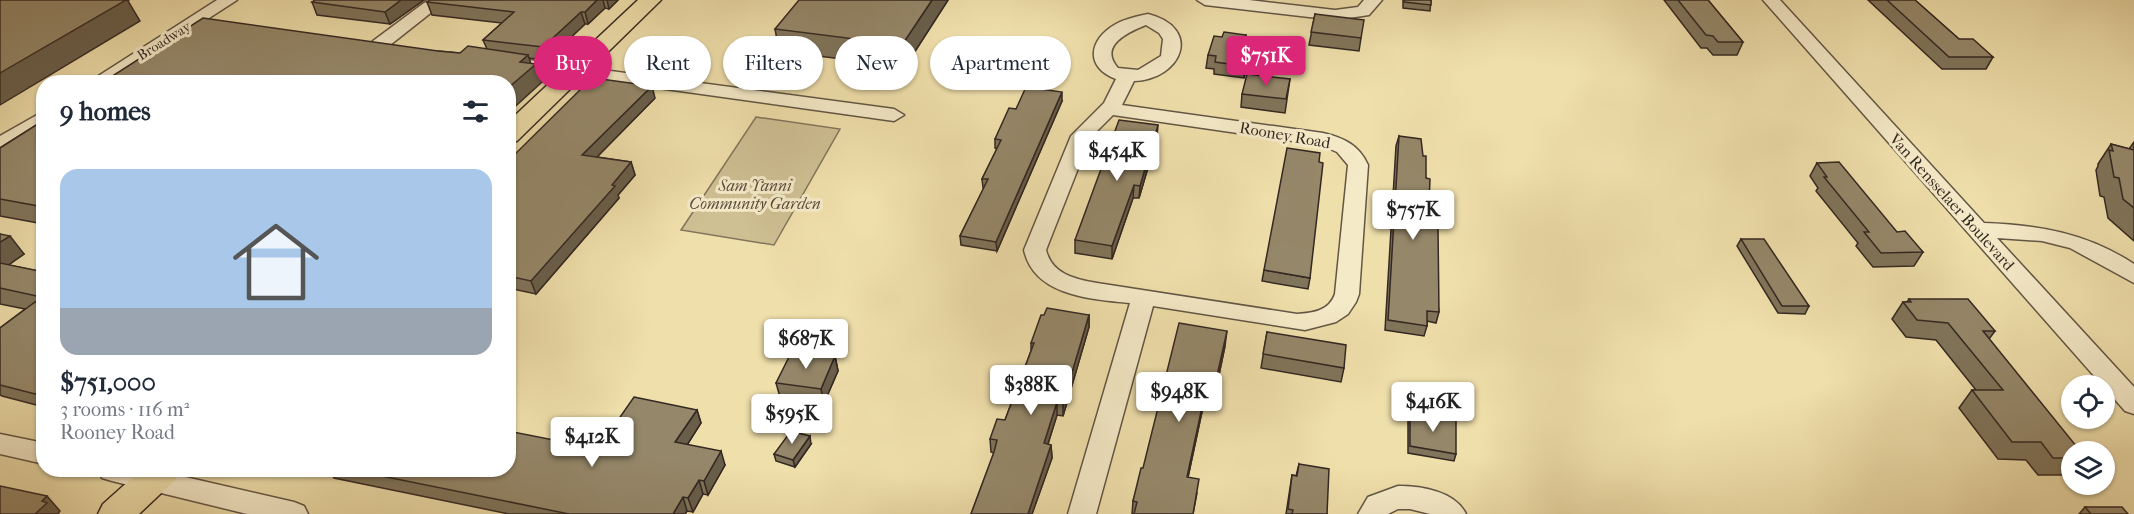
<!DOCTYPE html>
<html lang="en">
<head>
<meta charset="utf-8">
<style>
	body { margin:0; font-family:"IM FELL French Canon",serif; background:#f6f6f7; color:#1f2937; height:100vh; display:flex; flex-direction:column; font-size:22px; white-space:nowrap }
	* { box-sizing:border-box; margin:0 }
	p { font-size:20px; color:#747a83 }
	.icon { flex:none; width:33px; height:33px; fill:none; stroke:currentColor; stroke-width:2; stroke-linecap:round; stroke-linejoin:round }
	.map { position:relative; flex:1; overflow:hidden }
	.details { position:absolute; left:36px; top:75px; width:480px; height:402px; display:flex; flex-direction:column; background:#fff; border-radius:24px; box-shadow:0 2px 4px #0004 }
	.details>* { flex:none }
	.banner { position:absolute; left:534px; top:36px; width:570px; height:54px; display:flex; gap:12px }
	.controls { position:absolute; left:2061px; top:375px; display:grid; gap:12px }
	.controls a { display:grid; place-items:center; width:54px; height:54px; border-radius:50%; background:#fff; box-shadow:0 2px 4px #0004; font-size:30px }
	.price { position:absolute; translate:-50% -51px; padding:0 14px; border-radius:6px; background:#fff; color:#222; font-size:20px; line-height:39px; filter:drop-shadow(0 2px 3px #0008) }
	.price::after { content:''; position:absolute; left:50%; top:36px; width:18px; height:14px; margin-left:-9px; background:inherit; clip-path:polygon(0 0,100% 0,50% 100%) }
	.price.on { background:#db2777; color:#fff }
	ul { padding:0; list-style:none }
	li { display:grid; align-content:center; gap:12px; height:318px; padding:0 24px }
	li+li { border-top:2px solid #e0e1e3 }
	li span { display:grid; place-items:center; height:186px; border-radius:18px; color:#555 }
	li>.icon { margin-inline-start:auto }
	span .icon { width:108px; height:108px; fill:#fffc; stroke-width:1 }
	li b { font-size:26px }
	h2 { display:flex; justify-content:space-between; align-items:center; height:72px; padding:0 24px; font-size:26px }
	.pill { padding:0 21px; border-radius:27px; background:#fff; box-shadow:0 2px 4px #0004; font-size:21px; line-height:54px }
	.pill.on { background:#db2777; color:#fff }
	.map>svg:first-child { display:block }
	.green { fill:#cfc094; stroke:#82745b; stroke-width:1.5 }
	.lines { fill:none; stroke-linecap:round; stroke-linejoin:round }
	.minor-casing { stroke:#635644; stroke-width:3 }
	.major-casing { stroke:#342822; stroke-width:3 }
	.minor { fill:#f5eac8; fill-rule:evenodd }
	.major { fill:#efdfab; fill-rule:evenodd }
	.wall { fill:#80745a; stroke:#342822; stroke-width:1.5 }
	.shaded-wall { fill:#685e4a; stroke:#342822; stroke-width:1.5 }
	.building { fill:#958769; stroke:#342822; stroke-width:1.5 }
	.labels { text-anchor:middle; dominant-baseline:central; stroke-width:6; stroke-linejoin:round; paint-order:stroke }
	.far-street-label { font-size:14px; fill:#342822; stroke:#f5eac8 }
	.street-label { font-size:16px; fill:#342822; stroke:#f5eac8 }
	.park-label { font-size:16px; font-style:italic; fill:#5b4e3e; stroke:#f5eac8 }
</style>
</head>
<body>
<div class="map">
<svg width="2134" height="514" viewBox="0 0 2134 514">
	<rect width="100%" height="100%" fill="#efdfab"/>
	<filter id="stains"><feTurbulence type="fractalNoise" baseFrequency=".00333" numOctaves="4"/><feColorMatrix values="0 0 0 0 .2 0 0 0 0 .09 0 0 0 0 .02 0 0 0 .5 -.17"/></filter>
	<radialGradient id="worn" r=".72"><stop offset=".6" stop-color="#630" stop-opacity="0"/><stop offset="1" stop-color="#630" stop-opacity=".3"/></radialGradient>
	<!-- green -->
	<path class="green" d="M756 117 840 129 774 245 681 230Z"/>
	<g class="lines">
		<!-- minor casing -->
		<g class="minor-casing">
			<g id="minor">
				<path d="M217 0H237L110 82H89Z"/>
				<path d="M428 0H447L385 49H373L370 45 373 41Z"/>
				<path d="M1197 0H1249L1335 10 1358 7 1364 0H1382L1369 15 1335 20 1205 5Z"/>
				<path d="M1763 0H1780L1984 223C2039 225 2087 233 2134 264V283L2070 248 2042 241 1997 238 2134 387V414L2125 411Z"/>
				<path d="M1148 14C1203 28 1182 79 1134 81L1122 105 1323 133C1344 138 1359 145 1368 165L1359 294 1356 302 1348 314 1336 322 1305 330 1153 306 1096 514H1068L1130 303C1091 299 1034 296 1024 250L1071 136 1104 103 1116 79C1084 67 1089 39 1116 24 1125 19 1138 16 1148 14ZM1146 25 1159 33 1163 39 1161 56 1138 70 1118 68C1098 46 1128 32 1146 25ZM1113 115 1321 145 1337 152 1348 165 1335 294C1329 311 1313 313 1297 314L1097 283C1074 279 1052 274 1046 250L1090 138Z"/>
				<path d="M506 57 894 109 904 115 894 121 500 66 497 62 500 58Z"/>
				<path d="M44 111V126L0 151V136Z"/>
				<path d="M0 434 44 443V464L0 454Z"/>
				<path d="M98 470H155L294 502 304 506 308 514H247L112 481 102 478Z"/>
				<path d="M1398 486C1421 486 1455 491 1466 514H1430L1410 509H1398L1388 514H1358L1368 497Z"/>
			</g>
		</g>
		<!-- major casing -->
		<g class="major-casing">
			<g id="major">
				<path d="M638 0H661L517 141 508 143V122Z"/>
				<path d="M141 470H180L175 480 139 514H98L103 504Z"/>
			</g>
		</g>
		<!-- minor -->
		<use href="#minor" class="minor"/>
		<!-- major -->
		<use href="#major" class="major"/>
	</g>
	<!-- wall -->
	<g class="wall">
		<path d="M424 0 390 24 317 15 312 2Z"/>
		<path d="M430 0H618L609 9 605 8 588 24H585L547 60 529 58 530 63 542 82H103L438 51 460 53 487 49 483 40 502 23 432 15 427 2Z"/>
		<path d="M948 0 905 67 779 51 775 29Z"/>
		<path d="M1403 0H1431L1430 11 1403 8Z"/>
		<path d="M1664 0H1708L1743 42 1737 55H1713L1707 48H1701Z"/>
		<path d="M1868 0H1915L1959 39 1993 57 1986 69H1942Z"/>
		<path d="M1315 14 1361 38 1359 51 1309 45Z"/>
		<path d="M1246 35 1245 40 1250 53 1244 78 1214 74V69L1206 68 1208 55 1222 37Z"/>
		<path d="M1290 79 1285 113 1241 107 1242 94Z"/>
		<path d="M655 98 597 157 631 162 635 175 618 195 619 198 536 294 508 288V161Z"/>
		<path d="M1062 101 997 251 961 245 960 236 984 188H983L982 179 997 149 995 148V139L1016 109Z"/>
		<path d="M44 120V224L0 216V148Z"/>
		<path d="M1399 136 1426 178 1428 226 1439 312 1436 323 1427 321V326L1424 336 1385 330 1396 146Z"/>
		<path d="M1157 137 1139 198H1133L1112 259 1075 253V240Z"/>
		<path d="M2134 142V241L2108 218 2104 197 2100 196 2096 170 2098 166V164L2111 144 2129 149Z"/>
		<path d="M1817 163 1897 232 1923 252 1914 266 1873 267 1856 246 1858 243 1816 191 1818 188 1810 176Z"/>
		<path d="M0 234 24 254 8 265 44 272V407L2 396 0 395V328L25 309 0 304Z"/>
		<path d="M1741 239 1809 306 1805 314 1778 313 1737 246Z"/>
		<path d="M1264 270 1310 278 1308 289 1262 281Z"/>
		<path d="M1909 299 1995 331 1989 339 2072 452V475H2038L2026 460 1998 459 1959 408 1972 390H1976L1936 340 1906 337 1892 319 1903 302H1907Z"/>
		<path d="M1089 315V327L1063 416 1057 415 1048 444 1051 445 1052 458 1032 514H971L994 453 991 452 990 439 1005 420 1031 351V343Z"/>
		<path d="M1267 332 1344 368 1341 382 1261 368Z"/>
		<path d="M1225 346 1215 394 1206 393 1188 477 1197 493 1193 514H1132L1133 501 1143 468Z"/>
		<path d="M835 356 838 371 824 403 780 397 776 383Z"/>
		<path d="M697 410 701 423 687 445 725 465 708 495 703 494 693 512 687 511 685 514H509L334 478 329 470H508L584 446H600Z"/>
		<path d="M1410 412 1456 454 1454 461 1408 453V420Z"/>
		<path d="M811 444 795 467 776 461 774 454Z"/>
		<path d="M1299 464 1327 514H1286L1292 475 1296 476Z"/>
		<path d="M2085 507 2128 514H2079Z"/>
	</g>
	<!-- shaded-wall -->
	<g class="shaded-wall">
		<path d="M92 0H129L128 1 140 21 0 105V73Z"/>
		<path d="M401 0H424L390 24 385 12Z"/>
		<path d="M597 0H603L605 8 588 24 585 12Z"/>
		<path d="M607 0H618L609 9Z"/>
		<path d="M932 0H948L905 67 902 45Z"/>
		<path d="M581 12 585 24 547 60 543 47Z"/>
		<path d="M1252 41 1250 53 1244 78 1245 66Z"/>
		<path d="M528 55 532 67 536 64 542 82 508 113V88L520 62Z"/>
		<path d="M314 78 316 82H307Z"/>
		<path d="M652 86 655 98 586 168 582 155Z"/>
		<path d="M1062 92V101L997 251 996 242Z"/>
		<path d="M1158 125 1157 137 1139 198 1140 186Z"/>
		<path d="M631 162 635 175 618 195 619 198 536 294 531 281Z"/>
		<path d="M1134 185 1133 198 1112 259V246Z"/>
		<path d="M10 236 24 254 0 271V242Z"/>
		<path d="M1089 315V327L1063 416V403Z"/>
		<path d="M1227 331 1225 346 1215 394 1216 380Z"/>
		<path d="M835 356 838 371 824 403 821 389Z"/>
		<path d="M1208 379 1206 393 1185 491 1187 477Z"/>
		<path d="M1057 402V415L1044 456V443Z"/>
		<path d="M697 410 701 423 680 456 675 442Z"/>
		<path d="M810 436 811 444 795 467 793 460Z"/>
		<path d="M1051 445 1052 458 1032 514H1028Z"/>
		<path d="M721 451 725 465 708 495 704 481Z"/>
		<path d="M699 480 703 494 693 512 688 498Z"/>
		<path d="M47 496 60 511 58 514H35L42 501Z"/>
		<path d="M683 497 687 511 685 514H673Z"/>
	</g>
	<!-- building -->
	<g class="building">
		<path d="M0 0H126L0 73Z"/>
		<path d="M315 0H401L385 12 312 2Z"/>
		<path d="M430 0H597L585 12H581L543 47 483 40 514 12 427 2Z"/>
		<path d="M799 0H932L902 45 775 29Z"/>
		<path d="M1404 0H1431V5L1404 2Z"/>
		<path d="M1678 0H1708L1743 42H1718L1713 36 1706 35Z"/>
		<path d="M1887 0H1915L1959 39H1973L1993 57H1949Z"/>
		<path d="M1315 14 1364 20 1361 38 1311 32Z"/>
		<path d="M203 18 438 51 460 53 468 46 528 55 520 62 536 64 508 88V82H355L314 78 307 82H103Z"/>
		<path d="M1224 32 1246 35 1244 40 1252 41 1245 66 1215 62 1216 56 1208 55 1214 36 1222 37Z"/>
		<path d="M1247 74 1290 79 1286 99 1242 94Z"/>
		<path d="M601 79 652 86 582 155 631 162 612 185 615 186 531 281 508 276V161L587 83 596 84Z"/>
		<path d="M1026 87 1062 92 996 242 960 236 988 179H982L1001 140 995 139 1009 108 1016 109Z"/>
		<path d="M44 120V207L0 199V148Z"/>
		<path d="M1119 120 1158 125 1140 186 1134 185 1112 246 1075 240Z"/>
		<path d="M1399 136 1421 139 1423 156H1426V178L1430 179 1428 226 1438 228 1439 312 1427 311V326L1388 320Z"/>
		<path d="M2111 144 2134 150V208L2123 199 2119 178 2114 177 2109 150 2113 151Z"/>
		<path d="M1287 148 1320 153 1319 162 1323 163 1310 278 1264 270Z"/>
		<path d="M1839 162 1897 232 1905 231 1923 252 1881 253 1864 232H1869L1824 177H1827L1817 163Z"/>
		<path d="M0 234 10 236 0 242Z"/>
		<path d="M1741 239H1764L1809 306H1782Z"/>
		<path d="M0 263 44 272V295L41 297 0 288Z"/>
		<path d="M1909 299H1968L1995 331H1983L2081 452H2072V458H2053L2041 442H2012L1972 390H2003L1948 323 1917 320 1903 302H1911Z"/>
		<path d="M35 302 44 304 43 396 0 385V328Z"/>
		<path d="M1047 308 1089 315 1063 403 1057 402 1044 443 1051 445 1028 514H971L994 452 997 440 990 439 997 419 1005 420 1034 343H1031L1041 315H1044Z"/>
		<path d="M1179 323 1227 331 1216 380 1208 379 1187 477 1199 479 1193 514H1134L1137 502 1133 501 1141 468H1143Z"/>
		<path d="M1267 332 1346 345 1344 368 1263 354Z"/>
		<path d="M792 351 835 356 821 389 776 383Z"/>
		<path d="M634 397 697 410 675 442 721 451 704 481 699 480 688 498 683 497 673 514H569L352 470H508V431L584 446 586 444 600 446Z"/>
		<path d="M1410 412 1456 420V454L1410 446Z"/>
		<path d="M791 431 810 436 793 460 774 454Z"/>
		<path d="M1299 464 1329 469 1327 514H1292L1293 510 1288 509 1292 475 1297 476Z"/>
		<path d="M0 486 47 496 42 501 47 503 35 514H0Z"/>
		<path d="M2085 507H2122L2128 514H2091Z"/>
	</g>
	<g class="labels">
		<!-- far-street labels -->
		<g class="far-street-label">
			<text transform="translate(164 41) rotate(-32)">Broadway</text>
		</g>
		<!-- street labels -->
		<g class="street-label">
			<text transform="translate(1285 135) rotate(10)">Rooney Road</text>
			<text transform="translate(1952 202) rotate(48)">Van Rensselaer Boulevard</text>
		</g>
		<!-- park labels -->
		<g class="park-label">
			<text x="755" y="185">Sam Yanni<tspan x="755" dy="18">Community Garden</tspan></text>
		</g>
	</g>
	<rect width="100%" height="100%" filter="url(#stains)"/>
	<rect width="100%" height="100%" fill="url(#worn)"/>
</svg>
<div class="controls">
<a><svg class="icon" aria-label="locate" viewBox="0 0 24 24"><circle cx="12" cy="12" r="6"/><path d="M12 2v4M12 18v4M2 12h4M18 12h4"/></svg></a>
<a><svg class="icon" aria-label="layers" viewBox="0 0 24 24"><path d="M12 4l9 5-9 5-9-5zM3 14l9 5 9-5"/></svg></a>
</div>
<b class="price on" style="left:1266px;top:87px">$751K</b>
<b class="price" style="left:1117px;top:182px">$454K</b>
<b class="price" style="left:1413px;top:241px">$757K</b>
<b class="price" style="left:806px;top:370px">$687K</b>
<b class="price" style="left:1031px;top:416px">$388K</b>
<b class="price" style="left:1179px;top:423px">$948K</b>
<b class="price" style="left:1433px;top:433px">$416K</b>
<b class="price" style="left:792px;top:445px">$595K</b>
<b class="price" style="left:592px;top:468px">$412K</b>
<div class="banner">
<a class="pill on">Buy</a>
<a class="pill">Rent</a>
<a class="pill">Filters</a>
<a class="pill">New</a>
<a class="pill">Apartment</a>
</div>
<section class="details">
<h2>9 homes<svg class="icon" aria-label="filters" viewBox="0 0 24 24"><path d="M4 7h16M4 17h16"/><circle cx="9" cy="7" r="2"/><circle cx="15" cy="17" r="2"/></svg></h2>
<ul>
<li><span style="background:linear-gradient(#a9c7e8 75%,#9aa5b1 0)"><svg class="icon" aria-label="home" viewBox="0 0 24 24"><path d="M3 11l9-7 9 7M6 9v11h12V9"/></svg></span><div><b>$751,000</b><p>3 rooms · 116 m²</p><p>Rooney Road</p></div></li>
</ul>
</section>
</div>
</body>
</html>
